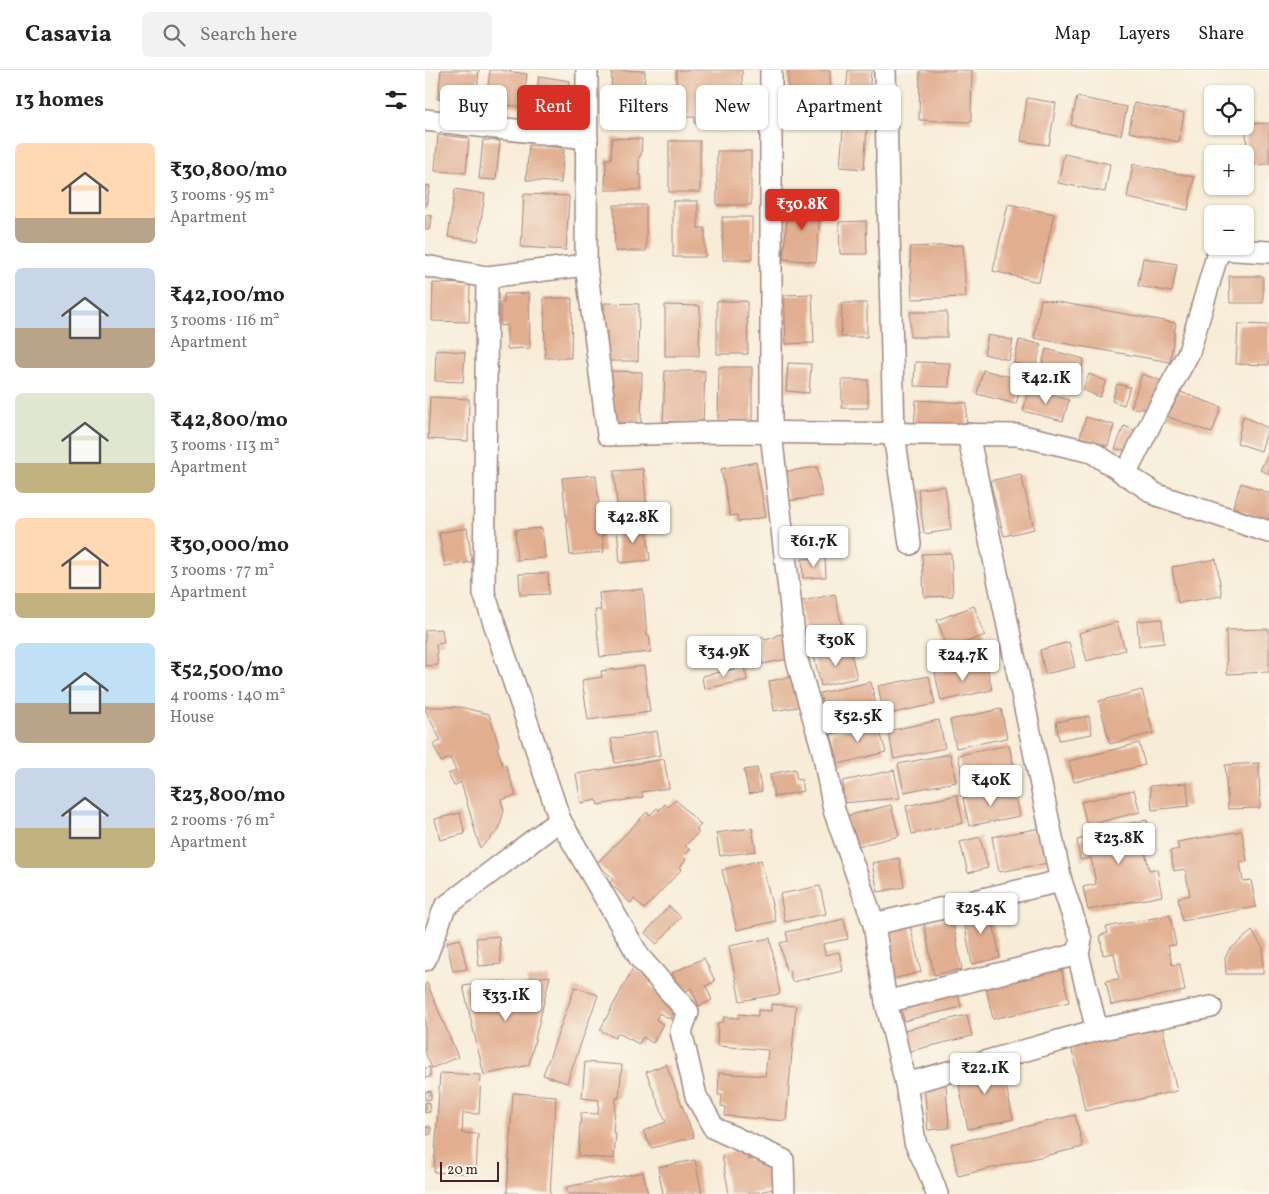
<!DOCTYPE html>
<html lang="en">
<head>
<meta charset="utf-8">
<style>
	body { margin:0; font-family:Vollkorn,serif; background:#f2f2f2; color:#222; height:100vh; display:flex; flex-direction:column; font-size:19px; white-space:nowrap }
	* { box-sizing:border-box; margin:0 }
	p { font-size:16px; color:#767676 }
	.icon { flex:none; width:28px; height:28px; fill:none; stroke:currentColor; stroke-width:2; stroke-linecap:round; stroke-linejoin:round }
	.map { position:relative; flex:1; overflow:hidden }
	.side { display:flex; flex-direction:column; background:#fff; width:425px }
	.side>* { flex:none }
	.guide { position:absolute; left:15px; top:15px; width:475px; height:45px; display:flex; gap:10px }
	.fabs { position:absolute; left:779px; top:15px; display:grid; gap:10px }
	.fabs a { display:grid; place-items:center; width:50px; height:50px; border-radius:8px; background:#fff; box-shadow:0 1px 4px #0004; font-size:25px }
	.scale { position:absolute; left:15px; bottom:12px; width:59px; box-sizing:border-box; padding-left:5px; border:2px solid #4a1f2b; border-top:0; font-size:14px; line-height:18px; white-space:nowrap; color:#4a1f2b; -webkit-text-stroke:4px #fbf7ec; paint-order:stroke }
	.price { position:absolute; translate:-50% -42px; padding:0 11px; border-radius:5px; background:#fff; color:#222; font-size:16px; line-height:32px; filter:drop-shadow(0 1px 2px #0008) }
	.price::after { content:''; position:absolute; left:50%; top:30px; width:15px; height:11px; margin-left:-8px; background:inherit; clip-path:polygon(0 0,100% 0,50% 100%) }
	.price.on { background:#d93025; color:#fff }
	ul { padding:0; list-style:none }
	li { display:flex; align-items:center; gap:15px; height:125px; padding:0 15px }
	li span { display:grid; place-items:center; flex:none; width:140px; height:100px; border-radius:8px; color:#555 }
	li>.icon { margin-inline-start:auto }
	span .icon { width:60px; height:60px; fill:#fffc; stroke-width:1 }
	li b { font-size:21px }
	h2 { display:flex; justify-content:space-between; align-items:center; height:60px; padding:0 15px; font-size:21px }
	.pill { padding:0 18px; border-radius:8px; background:#fff; box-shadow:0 1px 4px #0004; font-size:18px; line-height:45px }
	.pill.on { background:#d93025; color:#fff }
	header { display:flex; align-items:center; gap:30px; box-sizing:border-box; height:70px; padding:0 25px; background:#fff; border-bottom:1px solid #e0e0e0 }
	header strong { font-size:24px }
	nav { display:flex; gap:28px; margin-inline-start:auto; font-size:18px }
	.search { width:350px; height:45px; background:#f2f2f2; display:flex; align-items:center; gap:12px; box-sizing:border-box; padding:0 18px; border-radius:8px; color:#767676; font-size:19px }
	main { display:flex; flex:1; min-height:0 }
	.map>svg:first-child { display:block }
	.building { fill:#e1ae90 }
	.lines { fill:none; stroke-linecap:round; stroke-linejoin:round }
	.street-casing { stroke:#a08681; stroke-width:24 }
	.street { stroke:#fff; stroke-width:21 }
</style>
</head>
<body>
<header>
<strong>Casavia</strong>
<div class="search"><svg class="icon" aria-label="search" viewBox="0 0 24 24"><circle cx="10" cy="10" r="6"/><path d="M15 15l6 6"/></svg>Search here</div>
<nav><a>Map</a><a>Layers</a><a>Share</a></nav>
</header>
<main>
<section class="side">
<h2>13 homes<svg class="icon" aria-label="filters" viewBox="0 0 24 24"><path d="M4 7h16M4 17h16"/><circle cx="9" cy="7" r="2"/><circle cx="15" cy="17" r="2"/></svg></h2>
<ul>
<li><span style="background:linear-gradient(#ffd9b3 75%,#b9a48a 0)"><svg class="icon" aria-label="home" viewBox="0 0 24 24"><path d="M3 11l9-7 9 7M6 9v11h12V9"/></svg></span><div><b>₹30,800/mo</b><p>3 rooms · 95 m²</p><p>Apartment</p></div></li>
<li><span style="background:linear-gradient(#c9d6e8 60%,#b9a48a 0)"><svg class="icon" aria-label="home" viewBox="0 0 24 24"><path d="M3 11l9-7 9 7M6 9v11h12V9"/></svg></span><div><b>₹42,100/mo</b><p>3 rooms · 116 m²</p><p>Apartment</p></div></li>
<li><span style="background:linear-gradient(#dfe7d0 70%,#c2b280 0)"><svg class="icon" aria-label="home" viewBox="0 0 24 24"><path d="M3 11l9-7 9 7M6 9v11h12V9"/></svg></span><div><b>₹42,800/mo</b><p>3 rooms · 113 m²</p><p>Apartment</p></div></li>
<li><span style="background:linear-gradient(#ffd9b3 75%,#c2b280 0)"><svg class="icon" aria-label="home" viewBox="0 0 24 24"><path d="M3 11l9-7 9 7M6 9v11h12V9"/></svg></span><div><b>₹30,000/mo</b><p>3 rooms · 77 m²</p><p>Apartment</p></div></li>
<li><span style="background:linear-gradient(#bfe0f5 60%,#b9a48a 0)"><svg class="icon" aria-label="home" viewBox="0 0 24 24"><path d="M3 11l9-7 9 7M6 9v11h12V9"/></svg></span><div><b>₹52,500/mo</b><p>4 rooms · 140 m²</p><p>House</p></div></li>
<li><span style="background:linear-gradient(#c9d6e8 60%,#c2b280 0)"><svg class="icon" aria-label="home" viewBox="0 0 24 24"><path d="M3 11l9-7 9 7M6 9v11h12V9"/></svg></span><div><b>₹23,800/mo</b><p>2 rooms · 76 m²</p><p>Apartment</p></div></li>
</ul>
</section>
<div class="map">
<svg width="844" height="1124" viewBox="0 0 844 1124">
	<rect width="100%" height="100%" fill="#fbf7ec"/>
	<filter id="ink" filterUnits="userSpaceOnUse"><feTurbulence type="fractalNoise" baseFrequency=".02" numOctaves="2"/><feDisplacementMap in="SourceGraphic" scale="10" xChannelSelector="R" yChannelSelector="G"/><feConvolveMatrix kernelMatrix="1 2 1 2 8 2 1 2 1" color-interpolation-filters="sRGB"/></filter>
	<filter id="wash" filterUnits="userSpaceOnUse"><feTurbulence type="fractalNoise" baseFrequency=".0096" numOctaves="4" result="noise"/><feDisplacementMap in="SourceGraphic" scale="20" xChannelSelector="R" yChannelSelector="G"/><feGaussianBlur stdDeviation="1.12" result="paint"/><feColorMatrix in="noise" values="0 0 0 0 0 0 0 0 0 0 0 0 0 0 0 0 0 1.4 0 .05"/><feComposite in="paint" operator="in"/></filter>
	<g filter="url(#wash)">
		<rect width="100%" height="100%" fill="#f7ecd7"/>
		<g id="blocks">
			<!-- building -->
			<g class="building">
				<path d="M16 0H54L51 33 13 29Z"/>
				<path d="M65 0H75L102 4 98 37 61 32Z"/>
				<path d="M187 0 220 1 218 51 185 50Z"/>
				<path d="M251 0H317V34H307V42H300V55L270 54V47H259V38H252Z"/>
				<path d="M363 0H405L406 49 364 50Z"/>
				<path d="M423 0H446L439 99 415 97Z"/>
				<path d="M495 0H547L546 52 494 50Z"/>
				<path d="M114 6 145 11 141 42 110 37Z"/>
				<path d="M652 27 702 37 696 65 646 55Z"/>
				<path d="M602 28 631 33 624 75 596 71Z"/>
				<path d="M709 33 759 43 754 72 704 62Z"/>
				<path d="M844 53V94L822 95 821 54Z"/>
				<path d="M13 65 44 68 41 103 10 101Z"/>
				<path d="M187 68 217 69 216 86H214V105L216 104V120H180L181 89H186Z"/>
				<path d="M58 70 75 71 71 110 54 109Z"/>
				<rect x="244" y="71" width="31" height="51"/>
				<path d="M104 75 139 78 136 113 101 110Z"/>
				<rect x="292" y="81" width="34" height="54"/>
				<path d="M639 84 685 94 680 122 633 113Z"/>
				<path d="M708 94 769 107 763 140 702 128Z"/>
				<path d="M0 115 5 116 1 137H0Z"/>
				<path d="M30 119 60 124 53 171 23 167Z"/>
				<path d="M99 124 144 126 141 180 96 177Z"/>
				<path d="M364 130 396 133 391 192 358 189Z"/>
				<path d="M248 131H273V158H280V187H248Z"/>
				<path d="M583 134 629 144 614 212 568 201Z"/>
				<path d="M189 135H221V181H190Z"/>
				<path d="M0 145 7 146 4 160 0 159Z"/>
				<path d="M297 147H327V190H298Z"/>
				<path d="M441 151 442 184H415L414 152Z"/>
				<path d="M538 175 541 227 487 229 485 177Z"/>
				<path d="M718 188 752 194 747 222 713 216Z"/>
				<path d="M804 206H838V233H805Z"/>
				<path d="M8 213 45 214 44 252 7 251Z"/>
				<path d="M104 223 105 278 82 279V255L75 256V233H79V224Z"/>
				<path d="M387 224 389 273 361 274 359 225Z"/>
				<path d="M119 228H147L146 288H120Z"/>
				<path d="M616 229 751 253 745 292 609 268Z"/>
				<path d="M292 231H322L323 284H292Z"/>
				<path d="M179 233 214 234 213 291H181L182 261H179Z"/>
				<path d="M417 233H442V267H416Z"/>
				<path d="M240 235 275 236 274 286H240Z"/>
				<rect x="485" y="242" width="37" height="25"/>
				<path d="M813 254 844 255V295L811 294Z"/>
				<path d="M563 265 588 270 584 290 559 284Z"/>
				<path d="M594 270 616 274 611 297 589 293Z"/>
				<path d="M621 279 659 289 654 309 616 299Z"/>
				<path d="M11 280 40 282 38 312 10 311Z"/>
				<path d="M490 292 525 293 524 317 489 316Z"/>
				<path d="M363 293 386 294 384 323 361 321Z"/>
				<path d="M294 297H327V352H293Z"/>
				<path d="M558 300 597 310 591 334 552 324Z"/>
				<path d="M185 301 217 302 216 354 189 353V329H185Z"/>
				<path d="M240 301H280L278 354 238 351Z"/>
				<path d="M664 304 681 311 675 327 658 320Z"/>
				<path d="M717 304 740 312 723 339 706 338Z"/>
				<rect x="417" y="310" width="26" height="28"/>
				<path d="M692 314 705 317 699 335 687 331Z"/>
				<path d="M604 319 644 330 638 351 598 341Z"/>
				<path d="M750 320 796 337 787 363 741 346Z"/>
				<path d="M5 327 44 329 43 371 3 369Z"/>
				<path d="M491 330 542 333 541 361 489 358Z"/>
				<path d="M818 346 843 358 836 381 812 373Z"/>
				<path d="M661 347 689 355 683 376 655 367Z"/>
				<path d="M699 356 712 361 704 380 690 379Z"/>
				<path d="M844 382V404L835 400Z"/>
				<path d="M331 392 341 447 313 452 312 445 305 446 296 399Z"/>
				<path d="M392 397 397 426 363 431 358 402Z"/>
				<path d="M218 399 222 441 193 444 189 401Z"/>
				<path d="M596 404 609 459 579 466 565 411Z"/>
				<path d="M171 405 179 482 145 485 137 408Z"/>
				<path d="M816 413 844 423V451L808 437Z"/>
				<path d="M520 416 526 460 499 464 493 419Z"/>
				<path d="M221 454 225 490 195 493 192 457Z"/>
				<path d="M42 458 47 492 20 496 14 463Z"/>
				<path d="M117 458 120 488 92 490 90 460Z"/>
				<path d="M402 461 406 479 387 483 383 465Z"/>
				<path d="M526 483 528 526 499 527 497 484Z"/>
				<path d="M400 488 401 507 378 508 377 489Z"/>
				<path d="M791 489 797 526 753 533 747 497Z"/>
				<path d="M123 503 124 524 95 525 94 504Z"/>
				<path d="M218 519 222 566 224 565 226 582 175 587 170 540H176L174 523Z"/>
				<path d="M410 524 418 561 382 569 374 532Z"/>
				<path d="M549 536 560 565 523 579 512 550Z"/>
				<path d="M737 549 739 573 714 576 712 551Z"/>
				<path d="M692 552 700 580 662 591 654 563Z"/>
				<path d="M17 559 19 573 11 574 13 595 0 596V560Z"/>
				<path d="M844 559V602L802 604 801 560Z"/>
				<path d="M360 564 364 589 337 594 333 568 339 567 340 570 351 567V565Z"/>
				<path d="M644 572 650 597 620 604 615 580Z"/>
				<path d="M425 578 432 608 396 616 389 586Z"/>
				<path d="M561 592 567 620 516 631 510 603Z"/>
				<path d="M219 596 225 642 163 650 157 610 177 607 176 601Z"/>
				<path d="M319 597 322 610 279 619 277 606Z"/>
				<path d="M373 606 378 636 349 641 344 611Z"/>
				<path d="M504 606 510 634 459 645 453 616Z"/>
				<path d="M446 612 453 644 402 655 395 623Z"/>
				<path d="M717 620 728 663 685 674 674 631Z"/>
				<path d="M0 637H35L64 644 74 676 72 677 78 696 81 695 91 726 76 730 79 740 74 760 55 778 36 712 29 716 23 704 31 701 25 688 16 692 8 674 16 671 0 639Z"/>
				<path d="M576 639 582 668 531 678 525 650Z"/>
				<path d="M664 646 667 664 634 670 631 652Z"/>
				<path d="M514 650 520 678 469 689 463 661Z"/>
				<path d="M452 652 461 682 414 694 406 664Z"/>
				<path d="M232 661 236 685 190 693 186 669Z"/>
				<path d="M714 673 720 695 649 712 644 691Z"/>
				<path d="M584 675 590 703 539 714 533 685Z"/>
				<path d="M525 684 531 712 479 722 473 694Z"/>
				<path d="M239 689 244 718 217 722 218 727 173 735 172 730 156 733 151 704Z"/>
				<path d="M834 693 835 738 803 739 800 695Z"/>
				<path d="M332 698 337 721 324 724 319 700Z"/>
				<path d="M370 699 372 710 376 709 378 721 349 727 345 704Z"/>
				<path d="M469 700 475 728 418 733V711Z"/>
				<path d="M762 713 764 736 727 740 725 716Z"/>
				<path d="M589 718 595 746 544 756 538 728Z"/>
				<path d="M709 720 715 742 662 755 656 732Z"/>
				<path d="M532 725 538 753 487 764 481 736Z"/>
				<path d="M251 730 276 755 271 760 274 762 260 776 265 780 258 787 261 790 255 797 257 799 219 839 209 829 205 833 185 813 188 809 172 793 222 742 225 745 232 738 234 740 240 734 243 737Z"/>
				<path d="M466 735 474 766 429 777 421 746Z"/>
				<path d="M35 743 40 764 15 770 10 749Z"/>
				<path d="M722 750 728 780 720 781 724 800 732 799 737 826 663 840 658 817 671 814 666 788 655 790 652 770 660 768 659 761Z"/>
				<path d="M327 758 331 781 295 786 291 763Z"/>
				<path d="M616 758 623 793 574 802 567 767Z"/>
				<path d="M817 761 822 791 815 792 818 811 826 810 831 837 757 851 753 828 765 825 760 799 749 801 745 781 754 779 752 772Z"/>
				<path d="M555 767 563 798 543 803 535 772Z"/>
				<path d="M474 788 479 817 453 822 447 793Z"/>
				<path d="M336 790 351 851 312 860 297 800Z"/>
				<path d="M395 816 401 844 360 852 355 824Z"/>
				<path d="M244 836 256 847 232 874 220 863Z"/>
				<path d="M565 836 575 888 547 894 537 842Z"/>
				<path d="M745 845 751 875 743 876 747 895 755 894 760 921 686 935 681 911 694 909 689 883 678 885 675 865 683 863 681 857Z"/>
				<path d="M527 848 537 899 509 905 499 853Z"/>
				<path d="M419 849 423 869 398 874 400 885 414 882 418 901 367 912 364 900 361 901 355 873 363 871 361 862Z"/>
				<path d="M484 851 496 902 468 909 456 858Z"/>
				<path d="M827 861 838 878V904H801L800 888 804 880Z"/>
				<path d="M74 866 76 894 54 896 51 868Z"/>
				<path d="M345 868 355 924 315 931 304 876Z"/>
				<path d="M35 869 42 899 28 901 22 872Z"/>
				<path d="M279 888 290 911 281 916 287 930 274 936 266 918 257 923 247 903Z"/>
				<path d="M635 892 644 932 568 949 559 909Z"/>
				<path d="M208 898 227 908 224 915 244 926 252 936 245 949 234 943 231 950 238 954 228 973 218 967 214 974 193 963 190 968 175 960Z"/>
				<path d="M125 906 104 995 59 1005 38 916 76 911 78 918 103 915 101 909Z"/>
				<path d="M530 910 536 937 479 951 473 924Z"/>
				<path d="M2 913 33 987 7 998 0 982V914Z"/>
				<path d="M150 917 173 925 142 1013 118 1005Z"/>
				<path d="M346 934 371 936 361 1051 300 1046 301 1037 296 1036 297 1025H293L294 1003 340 1006 343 980 292 976 293 952H298L299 947 314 948V944L333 946V940L346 941Z"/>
				<path d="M542 945 547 966 481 982 476 961Z"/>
				<path d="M737 956 752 1021 660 1041 646 976Z"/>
				<path d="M576 991 588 1049 543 1059 531 1001Z"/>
				<path d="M160 992 197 995 194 1028H191L188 1063H191L189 1089 153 1086 156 1043 173 1044 174 1030 157 1028Z"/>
				<path d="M241 994 269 1067 227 1078 218 1061 241 1052 221 1002Z"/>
				<path d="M5 997V1007L0 1008V998Z"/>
				<path d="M520 1002 524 1058 503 1060 498 1004Z"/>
				<path d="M15 1003 56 1005 54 1044 38 1043 37 1063 53 1064 51 1104 9 1102Z"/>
				<path d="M6 1021V1029L0 1030V1022Z"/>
				<path d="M88 1023 131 1026 125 1124 82 1123Z"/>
				<path d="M4 1032 5 1042 0 1043V1033Z"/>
				<path d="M650 1045 658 1077 533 1106 526 1074Z"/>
				<path d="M0 1057H6V1064L0 1065Z"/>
				<path d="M351 1074 356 1100 349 1119 323 1124H304L297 1085 321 1080 323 1090 332 1088 330 1079Z"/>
				<path d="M270 1090 277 1124H238L233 1097Z"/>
				<path d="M218 1102 223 1124H143L141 1117Z"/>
			</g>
		</g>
	</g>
	<g filter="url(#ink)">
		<use href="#blocks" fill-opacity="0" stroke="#a08681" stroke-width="1"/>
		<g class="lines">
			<!-- street casing -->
			<g class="street-casing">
				<g id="street">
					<path d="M162 0 161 195 183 365 295 362 593 365 667 382 732 425 844 462"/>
					<path d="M346 0V363L372 590 398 681 409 740 449 854 461 932 481 1014 490 1072 503 1100 512 1124"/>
					<path d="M460 0 469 364 485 474"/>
					<path d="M0 50 162 68"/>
					<path d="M0 196 62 207 161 195"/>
					<path d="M62 207 59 523 135 750 215 888 263 942 256 961 271 1026 289 1058 358 1090 359 1124"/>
					<path d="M543 364 636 811 656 870 653 884 672 960"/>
					<path d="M700 405 729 347 764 282 794 179 844 182"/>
					<path d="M449 854 636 811"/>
					<path d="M0 890 20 837 135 750"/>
					<path d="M461 932 653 884"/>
					<path d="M481 1014 672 960 786 937"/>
				</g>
			</g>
			<!-- street -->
			<use href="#street" class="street"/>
		</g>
	</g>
</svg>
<div class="fabs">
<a><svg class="icon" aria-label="locate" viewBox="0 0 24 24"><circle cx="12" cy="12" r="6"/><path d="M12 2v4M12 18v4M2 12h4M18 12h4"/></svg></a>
<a>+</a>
<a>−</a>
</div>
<div class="scale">20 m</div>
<b class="price on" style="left:377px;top:161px">₹30.8K</b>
<b class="price" style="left:621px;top:335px">₹42.1K</b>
<b class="price" style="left:208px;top:474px">₹42.8K</b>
<b class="price" style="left:389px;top:498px">₹61.7K</b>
<b class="price" style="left:411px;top:597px">₹30K</b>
<b class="price" style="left:299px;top:608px">₹34.9K</b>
<b class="price" style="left:538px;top:612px">₹24.7K</b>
<b class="price" style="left:433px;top:673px">₹52.5K</b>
<b class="price" style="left:566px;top:737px">₹40K</b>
<b class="price" style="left:694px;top:795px">₹23.8K</b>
<b class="price" style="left:556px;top:865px">₹25.4K</b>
<b class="price" style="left:81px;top:952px">₹33.1K</b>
<b class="price" style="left:560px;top:1025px">₹22.1K</b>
<div class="guide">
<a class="pill">Buy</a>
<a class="pill on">Rent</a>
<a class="pill">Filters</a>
<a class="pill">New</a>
<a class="pill">Apartment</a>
</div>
</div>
</main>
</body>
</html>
